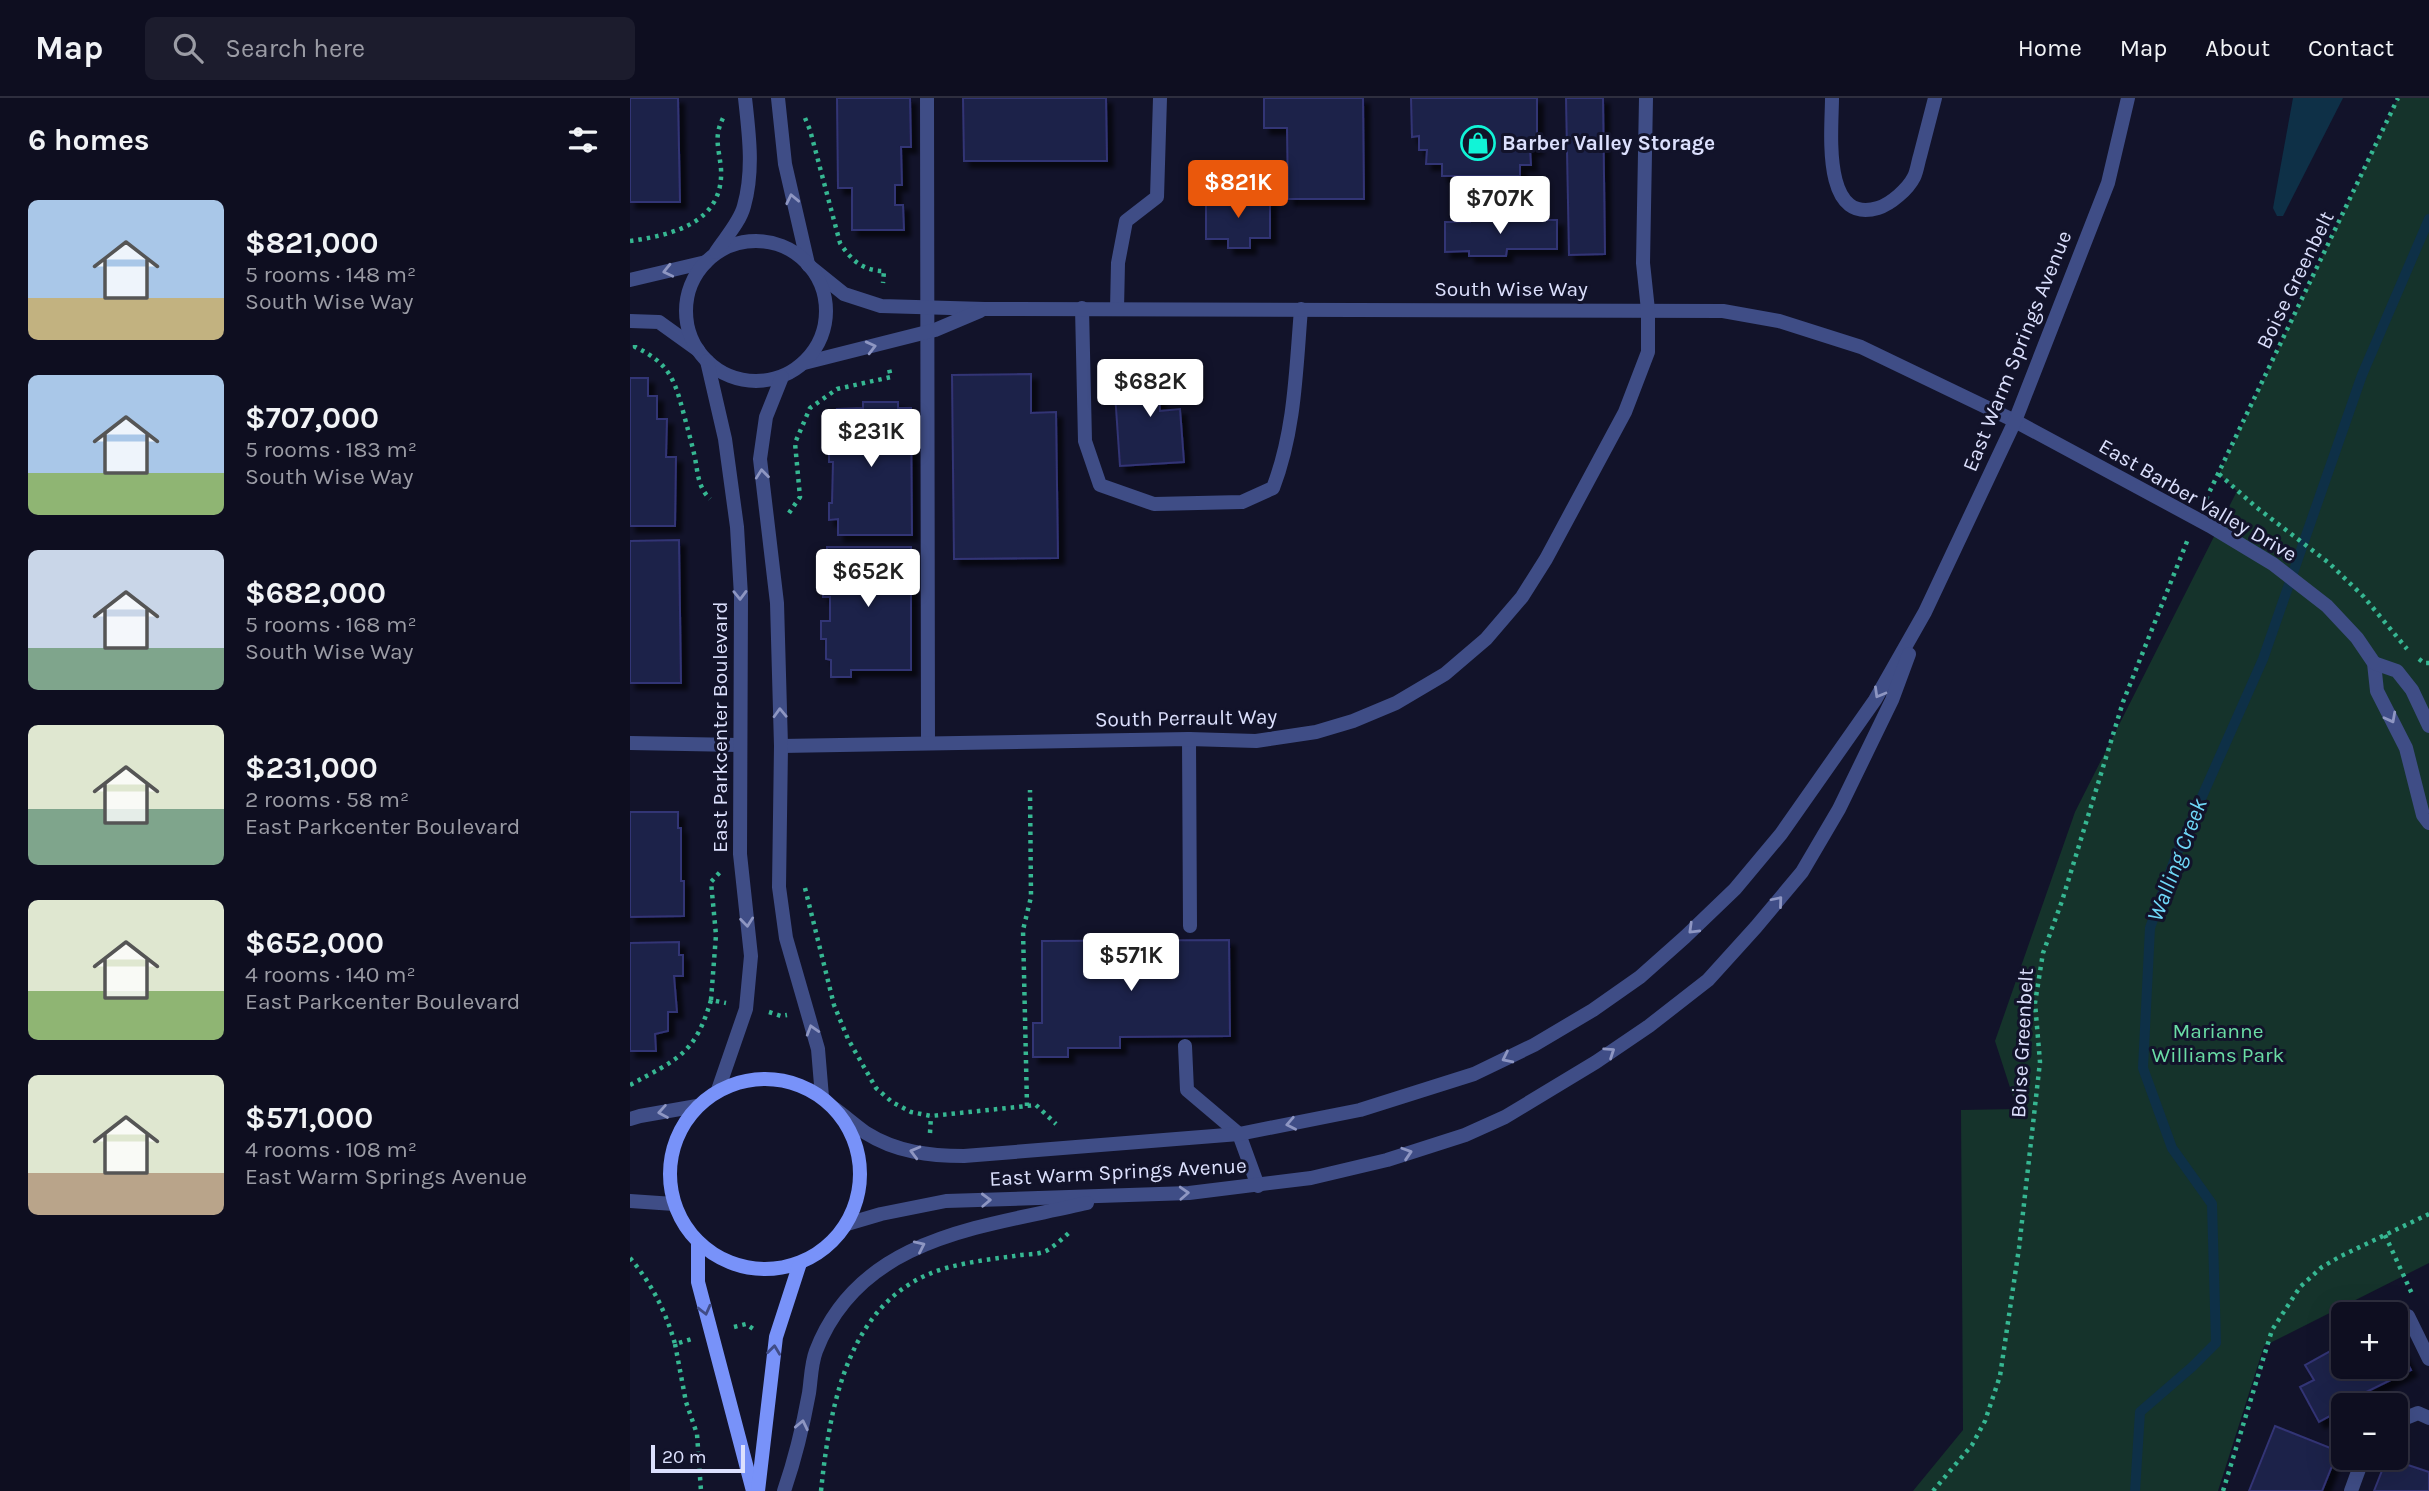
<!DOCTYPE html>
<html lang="en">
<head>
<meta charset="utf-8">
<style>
	body { margin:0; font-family:Karla,sans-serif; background:#1c1c2d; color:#f1f3f6; height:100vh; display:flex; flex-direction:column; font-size:26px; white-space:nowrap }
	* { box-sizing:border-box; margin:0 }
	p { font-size:23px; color:#9b9ca5 }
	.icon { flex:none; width:38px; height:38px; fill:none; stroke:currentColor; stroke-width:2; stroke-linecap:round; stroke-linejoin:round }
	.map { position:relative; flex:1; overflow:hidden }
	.sheet { display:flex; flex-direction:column; background:#0e0e20; width:630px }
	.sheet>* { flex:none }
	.fabs { position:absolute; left:1701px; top:1204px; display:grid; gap:14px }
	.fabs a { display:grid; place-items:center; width:77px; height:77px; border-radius:10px; background:#0e0e20; box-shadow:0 7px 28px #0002,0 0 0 2px #2e2e3e; font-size:35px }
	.scale { position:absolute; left:21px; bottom:18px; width:94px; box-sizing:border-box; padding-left:7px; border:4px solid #dce0fd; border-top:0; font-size:19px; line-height:24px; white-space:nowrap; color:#dce0fd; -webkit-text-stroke:5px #12132a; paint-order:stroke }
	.price { position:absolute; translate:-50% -60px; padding:0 16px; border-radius:7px; background:#fff; color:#222; font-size:23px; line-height:46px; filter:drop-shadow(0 2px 4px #0008) }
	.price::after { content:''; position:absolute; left:50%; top:42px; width:21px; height:16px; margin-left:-10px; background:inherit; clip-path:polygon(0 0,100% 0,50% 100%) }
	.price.on { background:#ea580c; color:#fff }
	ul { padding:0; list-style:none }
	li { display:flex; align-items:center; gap:21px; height:175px; padding:0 28px }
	li span { display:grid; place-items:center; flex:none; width:196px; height:140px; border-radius:10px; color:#555 }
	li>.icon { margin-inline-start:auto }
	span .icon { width:84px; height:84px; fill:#fffc; stroke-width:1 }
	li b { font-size:30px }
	h2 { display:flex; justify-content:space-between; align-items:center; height:84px; padding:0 28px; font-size:30px }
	header { display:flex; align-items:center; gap:42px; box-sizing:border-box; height:98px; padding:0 35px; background:#0e0e20; border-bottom:2px solid #2e2e3e }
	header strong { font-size:33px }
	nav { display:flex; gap:38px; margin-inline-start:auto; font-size:24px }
	.search { width:490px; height:63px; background:#1c1c2d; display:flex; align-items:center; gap:18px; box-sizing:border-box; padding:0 24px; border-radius:10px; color:#9b9ca5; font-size:26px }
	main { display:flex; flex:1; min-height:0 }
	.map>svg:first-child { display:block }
	.green { fill:#15332b }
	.water { fill:#0e3047 }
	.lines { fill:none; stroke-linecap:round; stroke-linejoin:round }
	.stream { stroke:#0e3047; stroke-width:10 }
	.building { fill:#1f204a; stroke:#323475; stroke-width:2; filter:url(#shadow) }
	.path { stroke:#36b792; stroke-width:4.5; stroke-dasharray:3.5 5; stroke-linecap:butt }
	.service { stroke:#3f4d86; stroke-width:14 }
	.minor { stroke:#3f4d86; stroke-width:14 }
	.tertiary { stroke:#3f4d86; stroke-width:14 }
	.secondary { stroke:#7892f9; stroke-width:14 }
	.oneway { stroke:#8e96c2 }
	.oneway2 { stroke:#404c87 }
	.labels { text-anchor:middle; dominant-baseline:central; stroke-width:6; stroke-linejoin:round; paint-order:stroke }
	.poi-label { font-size:21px; font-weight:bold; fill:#dce0fd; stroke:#12132a; text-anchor:start }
	.street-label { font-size:21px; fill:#dce0fd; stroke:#12132a }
	.park-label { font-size:21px; fill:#6adca5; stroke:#12132a }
	.water-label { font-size:23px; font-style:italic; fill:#6fd8f8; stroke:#12132a }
</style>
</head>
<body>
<header>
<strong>Map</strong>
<div class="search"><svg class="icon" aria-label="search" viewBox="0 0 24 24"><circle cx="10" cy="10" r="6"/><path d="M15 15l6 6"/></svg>Search here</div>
<nav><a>Home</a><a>Map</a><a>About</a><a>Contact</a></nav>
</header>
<main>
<section class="sheet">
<h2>6 homes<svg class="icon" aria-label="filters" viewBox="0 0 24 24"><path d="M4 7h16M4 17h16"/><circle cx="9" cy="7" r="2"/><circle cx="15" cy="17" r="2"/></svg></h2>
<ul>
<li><span style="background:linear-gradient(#a9c7e8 70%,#c2b280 0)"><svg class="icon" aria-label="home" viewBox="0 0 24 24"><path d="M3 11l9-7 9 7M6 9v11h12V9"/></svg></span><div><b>$821,000</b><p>5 rooms · 148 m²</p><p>South Wise Way</p></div></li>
<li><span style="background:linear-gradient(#a9c7e8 70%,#8fb573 0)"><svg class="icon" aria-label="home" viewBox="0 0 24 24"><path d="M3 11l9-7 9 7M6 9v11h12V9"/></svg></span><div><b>$707,000</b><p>5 rooms · 183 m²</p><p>South Wise Way</p></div></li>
<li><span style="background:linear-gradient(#c9d6e8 70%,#7fa58c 0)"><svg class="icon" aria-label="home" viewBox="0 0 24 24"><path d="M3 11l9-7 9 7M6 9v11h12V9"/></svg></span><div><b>$682,000</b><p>5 rooms · 168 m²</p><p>South Wise Way</p></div></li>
<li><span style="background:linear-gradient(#dfe7d0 60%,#7fa58c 0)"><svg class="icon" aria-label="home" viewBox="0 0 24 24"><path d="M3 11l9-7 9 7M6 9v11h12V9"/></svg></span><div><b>$231,000</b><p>2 rooms · 58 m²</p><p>East Parkcenter Boulevard</p></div></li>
<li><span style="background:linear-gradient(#dfe7d0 65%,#8fb573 0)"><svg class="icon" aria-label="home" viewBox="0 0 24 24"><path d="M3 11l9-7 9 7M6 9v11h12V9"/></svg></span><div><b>$652,000</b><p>4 rooms · 140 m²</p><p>East Parkcenter Boulevard</p></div></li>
<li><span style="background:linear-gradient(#dfe7d0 70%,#b9a48a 0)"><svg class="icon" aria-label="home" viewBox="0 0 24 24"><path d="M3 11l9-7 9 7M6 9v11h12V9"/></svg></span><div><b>$571,000</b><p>4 rooms · 108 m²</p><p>East Warm Springs Avenue</p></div></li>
</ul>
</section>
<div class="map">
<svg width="1799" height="1393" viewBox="0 0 1799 1393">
	<defs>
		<filter id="shadow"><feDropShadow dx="6" dy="6" stdDeviation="2" flood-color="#0009"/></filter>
	</defs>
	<rect width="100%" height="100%" fill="#12132a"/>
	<!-- green -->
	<path class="green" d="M1768 0H1799V1165L1634 1248 1588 1393H1283L1333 1332 1331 1012 1387 1011 1365 943 1445 714 1607 393 1589 376Z"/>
	<!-- water -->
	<path class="water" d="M1663 0H1713L1653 118H1647L1643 110Z"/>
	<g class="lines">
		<!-- stream -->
		<path class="stream" d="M1505 1393 1510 1314 1562 1269 1586 1245 1582 1106 1542 1050 1513 970 1520 830 1547 755 1633 561 1732 277 1799 121"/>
	</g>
	<!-- building -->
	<g class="building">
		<path d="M0 0H48L50 104H0Z"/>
		<path d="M207 0H280L281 49H271L272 87H265V107H273L274 132H222V90H208Z"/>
		<path d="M333 0H476L477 63H334Z"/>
		<path d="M634 0H733L734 101H658L657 30H634Z"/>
		<path d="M781 0H907V51H900L901 67H890V78H812V66H796L797 52H789V38L782 39Z"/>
		<path d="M936 0H973L975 156 939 157Z"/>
		<path d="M576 100H640V140H620V150H598V141H576Z"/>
		<path d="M840 119H877V122H927V151H877L876 158H839V153L815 154V124H840Z"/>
		<path d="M566 275 567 294 529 297 530 313 550 311 554 364 490 368 484 281Z"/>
		<path d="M401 276V315L426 314 428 460 324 461 322 277Z"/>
		<path d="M0 280H18V298H27V321H37L36 359H46L45 428H0Z"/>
		<path d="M233 304H268V310H281L282 437H208V421L199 422V405H202L203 364H199V345H196L195 322 200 323V315H208L207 311 233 310Z"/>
		<path d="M49 442 51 585H0V443Z"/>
		<path d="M197 449H281V572H221V579H201V562L196 561V541H191V523H200V499H193V480H197Z"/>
		<path d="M0 714H48V730H51V783H54V818L0 819Z"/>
		<path d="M599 842 600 938 490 939V950H438V959H403V925H412V843Z"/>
		<path d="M49 844V857H53V878H44L47 914H38V933L25 936 26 953H0V845Z"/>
		<path d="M1766 1243 1781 1272 1720 1302 1722 1306 1713 1307V1311L1689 1324 1670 1289 1684 1282 1675 1267 1713 1246V1269H1766Z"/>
		<path d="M1645 1328 1708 1353 1692 1393H1619Z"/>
		<path d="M1757 1360 1799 1374V1393H1744Z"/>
	</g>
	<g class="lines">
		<!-- path -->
		<g class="path">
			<path d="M175 20 180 32 210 145C221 162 233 173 254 173L253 185"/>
			<path d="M0 143C42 137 94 125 91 71 89 49 83 39 94 18"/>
			<path d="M5 247V249C40 265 45 283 54 317 58 332 62 346 65 360 68 376 68 389 80 401"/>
			<path d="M1589 376 1626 409 1699 465 1734 499 1777 551"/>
			<path d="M1576 401 1768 0"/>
			<path d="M159 415 170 399 165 345 180 310 207 291 261 279 258 267"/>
			<path d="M1789 561 1794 565H1799"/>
			<path d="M175 790 204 907 218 941 246 990 262 1004 281 1014 301 1018 406 1007 426 1026"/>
			<path d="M81 902 86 837 81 784 90 774"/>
			<path d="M139 914 151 918 157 917"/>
			<path d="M0 987C47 961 65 957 81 902L96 905"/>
			<path d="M397 1008 393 832 401 799 400 692"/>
			<path d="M300 1035 301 1018"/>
			<path d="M1755 1137 1783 1198"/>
			<path d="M0 1160C22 1186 36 1214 45 1246L62 1241"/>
			<path d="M104 1229 116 1226 125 1232"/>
			<path d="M45 1246 56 1304 67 1336 71 1393"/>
			<path d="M191 1393C200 1307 218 1198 316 1170 338 1164 362 1161 384 1158 394 1156 407 1157 416 1153 425 1148 433 1140 441 1133"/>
			<path d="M1303 1393 1342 1347 1355 1323 1370 1278 1389 1150 1410 964 1405 905 1413 855 1432 803 1493 604 1558 441"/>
			<path d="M1593 1393 1642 1232 1670 1189 1692 1169 1711 1158 1799 1116"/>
		</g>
		<!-- service -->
		<g class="service">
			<path d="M297 0 298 645"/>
			<path d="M1202 0C1202 31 1191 127 1248 110 1261 106 1278 91 1284 79 1287 73 1288 64 1290 58 1295 39 1300 19 1305 0"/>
			<path d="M452 210 455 343 470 387 524 406 612 404 643 390C665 333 666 271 671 211"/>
			<path d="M487 211 488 165 496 123 527 99 530 0"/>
			<path d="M559 641 560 828"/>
			<path d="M555 948 557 992 609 1036 628 1088"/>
		</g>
		<!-- minor -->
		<g class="minor">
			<path d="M178 167 214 196 251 208 355 211 1093 213 1149 223 1231 249 1385 323 1580 428 1643 466 1697 508 1727 540 1744 565 1747 593 1776 650 1793 717 1799 725"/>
			<path d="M0 182 76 164"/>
			<path d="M0 223 29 224 68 252"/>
			<path d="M174 265 305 232 350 213"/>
			<path d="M1744 565 1767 573 1782 592 1799 628"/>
			<path d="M0 645 109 647"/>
			<path d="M151 648 559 641 626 643 686 634 723 623 766 605 815 576 856 541 892 499 916 461 995 314 1018 254V212L1013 165 1016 0"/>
			<path d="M1778 1218 1799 1261"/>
			<path d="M1766 1324 1788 1315 1799 1320"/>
			<path d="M1721 1393 1733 1360"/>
		</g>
		<!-- tertiary -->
		<g class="tertiary">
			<path d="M148 0 155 66 178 166"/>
			<circle cx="126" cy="213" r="70"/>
			<path d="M86 154C95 140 110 124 114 108 124 73 119 36 115 0"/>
			<path d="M77 263 95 341 107 429 111 498 110 756 121 858 116 911 88 992"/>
			<path d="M152 279 136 319 130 361 147 505 151 648 149 789 156 840 188 951 192 999"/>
			<path d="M205 1011C216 1019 226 1028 236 1035 266 1054 300 1058 334 1058L609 1036 730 1012 844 976 904 947 963 912 1010 879 1055 839 1105 791 1151 736 1245 602 1295 514 1385 323 1478 85 1498 0"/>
			<path d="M0 1021 10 1018 67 1008"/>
			<path d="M0 1103 44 1106"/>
			<path d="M217 1126 251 1116 316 1103 559 1095 681 1080 757 1062 835 1037 875 1019 966 964 1019 928 1078 882 1126 829 1172 774 1209 711 1262 602 1279 556"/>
			<path d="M154 1393C165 1361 173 1328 179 1295 181 1282 181 1266 186 1253 230 1138 354 1129 457 1105"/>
		</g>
		<!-- secondary -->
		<g class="secondary">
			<circle cx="135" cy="1076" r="95"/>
			<path d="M68 1144V1184L123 1393"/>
			<path d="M128 1393 146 1239 170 1165"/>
		</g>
	</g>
	<!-- one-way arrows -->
	<defs><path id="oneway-chevron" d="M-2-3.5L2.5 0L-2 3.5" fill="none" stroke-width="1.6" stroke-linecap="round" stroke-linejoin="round" transform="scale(1.75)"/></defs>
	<g class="oneway">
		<use href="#oneway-chevron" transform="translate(162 101) rotate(-102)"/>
		<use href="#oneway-chevron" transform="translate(38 173) rotate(167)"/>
		<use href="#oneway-chevron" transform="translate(241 249) rotate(-14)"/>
		<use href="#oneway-chevron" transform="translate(132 376) rotate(-96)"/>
		<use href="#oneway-chevron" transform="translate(110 497) rotate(89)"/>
		<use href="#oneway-chevron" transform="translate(1249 595) rotate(120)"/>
		<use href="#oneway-chevron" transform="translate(150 615) rotate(-92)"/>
		<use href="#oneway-chevron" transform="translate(1761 620) rotate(62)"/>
		<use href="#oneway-chevron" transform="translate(1148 803) rotate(-50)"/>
		<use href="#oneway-chevron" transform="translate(117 824) rotate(84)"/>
		<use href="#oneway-chevron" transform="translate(1063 831) rotate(136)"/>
		<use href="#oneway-chevron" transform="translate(182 932) rotate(-107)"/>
		<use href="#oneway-chevron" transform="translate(980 954) rotate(-34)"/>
		<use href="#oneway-chevron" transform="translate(877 960) rotate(154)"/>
		<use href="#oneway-chevron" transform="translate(33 1014) rotate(170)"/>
		<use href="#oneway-chevron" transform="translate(661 1026) rotate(169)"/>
		<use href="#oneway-chevron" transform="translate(285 1054) rotate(-165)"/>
		<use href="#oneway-chevron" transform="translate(777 1055) rotate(-18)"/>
		<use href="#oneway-chevron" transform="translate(554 1095) rotate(-3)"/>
		<use href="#oneway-chevron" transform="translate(356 1102) rotate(-2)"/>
		<use href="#oneway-chevron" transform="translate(290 1148) rotate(-25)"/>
		<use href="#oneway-chevron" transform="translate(172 1327) rotate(-78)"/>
	</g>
	<g class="oneway2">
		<use href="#oneway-chevron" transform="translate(75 1212) rotate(76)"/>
		<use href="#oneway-chevron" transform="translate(144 1252) rotate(-83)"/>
	</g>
	<!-- icons -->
	<defs>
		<g id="shop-ring" transform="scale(1.75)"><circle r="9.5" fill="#12132a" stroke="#11f4d7" stroke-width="1.5"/><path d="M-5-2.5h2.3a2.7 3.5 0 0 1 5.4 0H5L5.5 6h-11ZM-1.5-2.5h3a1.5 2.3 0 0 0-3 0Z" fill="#11f4d7"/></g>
	</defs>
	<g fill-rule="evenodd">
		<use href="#shop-ring" x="848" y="45"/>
	</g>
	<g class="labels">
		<!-- poi labels -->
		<g class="poi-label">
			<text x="872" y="45">Barber Valley Storage</text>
		</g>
		<!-- street labels -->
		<g class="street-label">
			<text transform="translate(1665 182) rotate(-64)">Boise Greenbelt</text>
			<text x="881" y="191">South Wise Way</text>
			<text transform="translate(1387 253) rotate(-68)">East Warm Springs Avenue</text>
			<text transform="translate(1568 402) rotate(30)">East Barber Valley Drive</text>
			<text transform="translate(556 620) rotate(-1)">South Perrault Way</text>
			<text transform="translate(90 629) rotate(-90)">East Parkcenter Boulevard</text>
			<text transform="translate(1392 945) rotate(-87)">Boise Greenbelt</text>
			<text transform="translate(488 1074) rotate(-3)">East Warm Springs Avenue</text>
		</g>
		<!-- park labels -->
		<g class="park-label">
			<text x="1588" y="933">Marianne<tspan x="1588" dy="24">Williams Park</tspan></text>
		</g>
		<!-- water labels -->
		<g class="water-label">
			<text transform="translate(1547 762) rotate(-69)">Walling Creek</text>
		</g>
	</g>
</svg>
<div class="fabs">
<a>+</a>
<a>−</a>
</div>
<div class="scale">20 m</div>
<b class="price on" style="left:608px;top:122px">$821K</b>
<b class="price" style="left:870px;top:138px">$707K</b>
<b class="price" style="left:520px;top:321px">$682K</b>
<b class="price" style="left:241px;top:371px">$231K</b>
<b class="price" style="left:238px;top:511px">$652K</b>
<b class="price" style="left:501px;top:895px">$571K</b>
</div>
</main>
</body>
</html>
